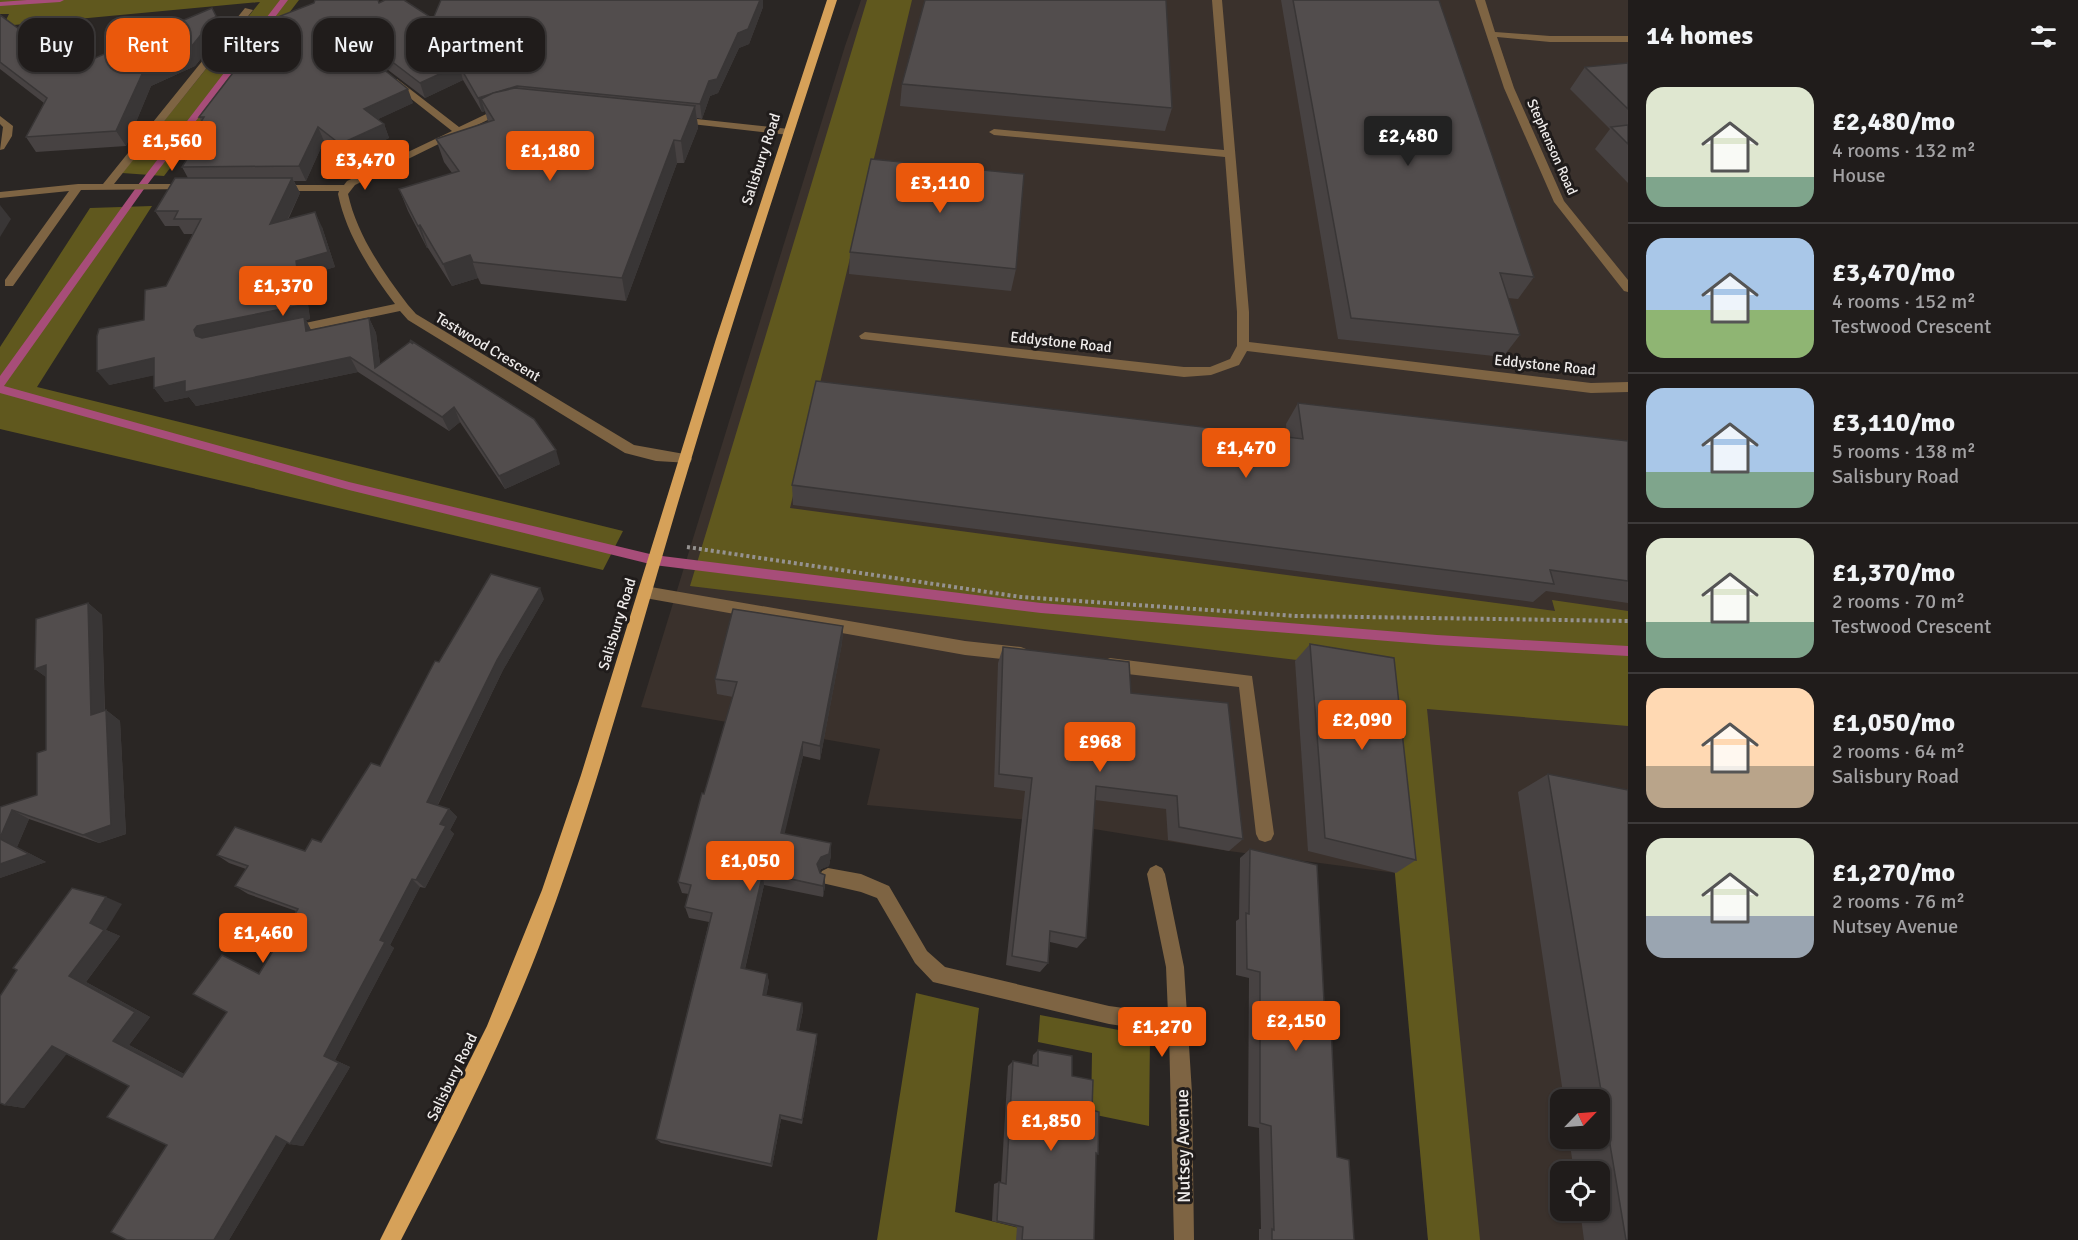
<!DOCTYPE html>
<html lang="en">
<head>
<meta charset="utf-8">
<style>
	body { margin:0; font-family:Signika,sans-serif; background:#282524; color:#f1f3f6; height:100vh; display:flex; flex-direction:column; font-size:22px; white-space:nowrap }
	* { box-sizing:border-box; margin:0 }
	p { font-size:20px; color:#a2a1a3 }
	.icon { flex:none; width:33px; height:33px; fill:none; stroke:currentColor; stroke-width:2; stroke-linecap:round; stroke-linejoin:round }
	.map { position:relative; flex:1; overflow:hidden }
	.drawer { display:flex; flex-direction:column; background:#201c1b; width:450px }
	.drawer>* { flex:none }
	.top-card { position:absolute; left:18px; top:18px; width:570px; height:54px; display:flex; gap:12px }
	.needle { width:39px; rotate:65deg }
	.buttons { position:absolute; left:1550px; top:1089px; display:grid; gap:12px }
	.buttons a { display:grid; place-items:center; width:60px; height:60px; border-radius:12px; background:#201c1b; box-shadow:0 2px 4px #0004,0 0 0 2px #3d3a3a; font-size:30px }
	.price { position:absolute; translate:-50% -51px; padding:0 14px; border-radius:6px; background:#ea580c; color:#fff; font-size:20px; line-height:39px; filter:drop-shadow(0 2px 3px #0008) }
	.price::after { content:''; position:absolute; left:50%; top:36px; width:18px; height:14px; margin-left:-9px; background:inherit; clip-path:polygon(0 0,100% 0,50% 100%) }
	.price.current { background:#222; color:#fff }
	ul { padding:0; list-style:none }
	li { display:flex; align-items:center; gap:18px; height:150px; padding:0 18px }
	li+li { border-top:2px solid #3d3a3a }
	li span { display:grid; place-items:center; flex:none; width:168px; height:120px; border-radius:18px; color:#555 }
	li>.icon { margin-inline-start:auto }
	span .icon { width:72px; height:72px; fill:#fffc; stroke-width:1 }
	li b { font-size:26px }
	h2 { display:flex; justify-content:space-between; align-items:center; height:72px; padding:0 18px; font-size:26px }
	.tag { padding:0 21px; border-radius:18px; background:#201c1b; box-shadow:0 2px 4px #0004,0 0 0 2px #3d3a3a; font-size:21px; line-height:54px }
	.tag.current { background:#ea580c; color:#fff }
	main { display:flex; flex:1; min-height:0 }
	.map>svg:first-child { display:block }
	.built { fill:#3a312c; fill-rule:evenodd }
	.forest { fill:#60581e }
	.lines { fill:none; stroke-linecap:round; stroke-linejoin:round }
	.stream { fill:#a74d79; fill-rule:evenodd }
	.path { stroke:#959290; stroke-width:4; stroke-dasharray:3 3; stroke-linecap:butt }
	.minor { fill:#7e6443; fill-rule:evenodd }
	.major { fill:#d6a159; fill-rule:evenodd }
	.wall { fill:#474242 }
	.shaded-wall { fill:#393636 }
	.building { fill:#524d4d; stroke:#393636; stroke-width:1.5 }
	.labels { text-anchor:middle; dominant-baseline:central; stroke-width:6; stroke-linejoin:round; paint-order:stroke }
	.far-street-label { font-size:14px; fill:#efeceb; stroke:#201c1b }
	.street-label { font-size:15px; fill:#efeceb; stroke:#201c1b }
	.near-street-label { font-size:18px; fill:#efeceb; stroke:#201c1b }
</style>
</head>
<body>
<main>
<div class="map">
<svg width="1628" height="1240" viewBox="0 0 1628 1240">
	<rect width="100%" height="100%" fill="#2a2624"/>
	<!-- built -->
	<path class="built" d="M861 0H1628V1240H1428L1396 873 1229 851 1051 822 867 805 880 749 641 707 845 46ZM1560 1100H1599V1138H1560ZM1560 1172H1599V1210H1560Z"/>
	<!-- forest -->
	<g class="forest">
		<path d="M0 0H299L164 176 122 173 260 2 3 26 9 14H0Z"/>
		<path d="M867 0H912L790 508 1555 611 1552 600 1628 611V726L1427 709 1480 1240H1428L1377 675 1363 668 690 586Z"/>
		<path d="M152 206 37 387 623 531 603 570 0 429V347L90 208Z"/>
		<path d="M916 993 979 1008 955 1212 1067 1240H877Z"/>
		<path d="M1040 1015 1150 1036 1149 1126 1091 1114 1092 1053 1038 1042Z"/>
	</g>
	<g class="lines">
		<!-- stream -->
		<g class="stream">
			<path d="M27 0H64L60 2 0 6V2Z"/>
			<path d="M280 0H288L144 189 4 386 349 482 654 555 1041 603 1437 635 1628 646V656L1437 645 1041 613 654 565 349 490 0 393V376L138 185Z"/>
		</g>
		<!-- path -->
		<path class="path" d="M687 547 1021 597 1296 616 1628 621"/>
		<!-- minor -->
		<g class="minor">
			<path d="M1212 0H1222L1249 312V342L1591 383 1628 382V392L1591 393 1247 351 1239 365 1211 375 1184 377 861 339 859 336 865 332 1184 367H1210L1230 359 1237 346V312L1225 157 994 135 989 132 994 129 1224 150Z"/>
			<path d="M1475 0H1485L1495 32 1550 36H1628V42H1550L1497 37 1514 88 1564 201 1628 280V292L1624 291 1554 202 1504 88Z"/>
			<path d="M245 8 253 10 114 184H190L195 187 194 189 81 190 13 286H5V280L69 191 0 198V192L78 184H103Z"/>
			<path d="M391 79H397L459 127 501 107 510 109 355 185 348 194C357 235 383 272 408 305L416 314 634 445 690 455 692 459 690 463 656 461 625 453 408 320 400 311 291 334 287 333 285 330 291 326 395 304C371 272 346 234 338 194L339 191H277L272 188 277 185H344L347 181 452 131 391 83Z"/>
			<path d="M0 116 13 126 12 136 4 149 0 150 3 127 0 124Z"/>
			<path d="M678 117 789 129 794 132 789 135 674 122V118Z"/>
			<path d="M645 586 965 641 1021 647 1026 649 1029 654 1026 659 1021 661 965 655 645 598 640 596 638 592 640 588Z"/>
			<path d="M1110 658 1252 676 1274 834 1271 840 1265 842 1259 840 1256 834 1239 687 1110 672 1105 670 1102 665 1105 660Z"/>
			<path d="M1156 865 1162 868 1165 874 1184 967 1192 1093 1194 1240H1174L1169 1033 1109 1024 933 982 915 963 877 898 861 892 822 883 819 877 822 871 828 868 861 874 889 886 927 951 945 967 1109 1006 1168 1014 1166 967 1147 874 1150 868Z"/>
		</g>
		<!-- major -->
		<path class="major" d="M827 0H837C786 157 734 315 687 473 639 631 598 792 539 947 500 1048 451 1144 401 1240H380L487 1026 542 890 581 775 716 339Z"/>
	</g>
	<!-- wall -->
	<g class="wall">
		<path d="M1281 0H1439L1534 277 1518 299 1508 298 1520 335 1503 357 1338 339Z"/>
		<path d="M379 3 433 19 763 7 749 44 739 48 718 93 710 96 702 119 697 118 698 128 684 163H677L626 301 481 284 478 278 452 286 428 248H427L408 211 399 189 452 173 444 162 436 139 488 122 485 111 482 112 463 80 425 98 354 44 352 45 413 103 378 119 384 124 389 138 346 159 324 141 306 181H294L300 193 288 220 322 227 335 267 304 276 310 319 306 320 311 330 369 318 376 333 380 364 560 464 505 489 460 422 449 431 358 372 196 406 189 397 165 402 154 388V375L109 385 144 320 166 286 193 234H184L179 226H165L155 211 188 178 182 167 190 153 186 146 201 121 199 117Z"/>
		<path d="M0 15 72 68 223 31 195 66 151 86 126 146 36 152 26 137 44 103 0 69Z"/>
		<path d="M1628 63V183L1595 149 1610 129 1570 89 1585 67Z"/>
		<path d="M902 84 1172 108 1165 131 900 106Z"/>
		<path d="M850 252 1016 269 1011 291 849 274Z"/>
		<path d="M1298 403 1628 441V603L1546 591 1533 602 793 505 792 485 1287 437 1286 424Z"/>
		<path d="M544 599 503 670 438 805 449 809 457 817 450 830 454 834 425 888 420 887 390 945 394 948 335 1060 350 1067 303 1146 290 1144 287 1142 229 1240 129 1086 66 1054 24 1108 5 1105 0 1103 122 904 106 930 120 936 86 982 150 1017 129 1045 184 1074 227 1012 222 955 260 974 296 911 248 894 235 886 246 869 229 863 217 855 305 851 321 842 380 766 439 662Z"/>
		<path d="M88 603 102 615 105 711 106 710 120 721 126 834 99 843 29 819 17 847 46 862 0 878V807L37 795 46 750V677L35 669Z"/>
		<path d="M843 626 842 643 820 760 803 756 784 834 831 855 829 866 821 869 820 871 825 886 823 897 764 885 745 969 767 974 769 982 766 995 802 1003 803 1010 799 1030 817 1041 802 1124 781 1119 772 1167 661 1143 656 1139 709 922 689 918 685 907 689 894 682 893 678 882 733 697 717 694 715 679Z"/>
		<path d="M1310 644 1416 860 1396 873 1308 851 1295 661Z"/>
		<path d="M1003 647 1131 693 1243 839 1229 851 1168 840 1166 809 1095 800 1086 938 1077 948 1050 942 1048 963 1040 972 1006 965 1025 791 994 787 998 663Z"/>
		<path d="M1548 774 1628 1240H1584L1580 1210H1599V1172H1574L1569 1138H1599V1100H1564L1518 792Z"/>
		<path d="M1250 849 1324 1002 1337 1157 1354 1240H1259V1229H1261L1259 1128 1248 1126 1249 978 1236 975V921L1239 919 1240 858Z"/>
		<path d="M1038 1050 1072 1076 1092 1110 1098 1154H1096L1094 1240H1016L1017 1227 992 1221 994 1184 999 1182 1001 1183 1008 1066 1013 1061 1032 1065 1033 1055Z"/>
	</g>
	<!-- shaded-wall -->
	<g class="shaded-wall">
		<path d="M758 0H763V7L749 44 739 48 718 93 710 96 702 119 700 104 709 81Z"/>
		<path d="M212 8 223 31 195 66 151 86 126 146 116 131 143 72Z"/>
		<path d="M349 29 354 44 348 47 342 36V33Z"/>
		<path d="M459 65 463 80 425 98 420 83Z"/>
		<path d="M517 86 521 101 481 99 485 111 482 112 478 98Z"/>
		<path d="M408 89 413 103 370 123 364 109Z"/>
		<path d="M695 106 698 128 684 163 681 141Z"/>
		<path d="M384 124 389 138 346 159 340 144Z"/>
		<path d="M318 127 324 141 306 181 299 166Z"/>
		<path d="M674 140 677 163 626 301 622 278Z"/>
		<path d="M292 178 300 193 278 239 270 224Z"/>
		<path d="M0 205 11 219 0 237Z"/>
		<path d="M315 212 322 227 335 267 304 276 310 319 306 320 312 332 207 341 196 336 194 330 197 326 296 261Z"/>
		<path d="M420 225 428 248H427L418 226Z"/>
		<path d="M470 255 478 278 452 286 443 264Z"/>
		<path d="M369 318 376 333 382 378 375 368Z"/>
		<path d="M350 357 358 372 196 406 189 397 165 402 154 388 185 381Z"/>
		<path d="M154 358 165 373 109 385 97 371Z"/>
		<path d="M454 407 460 422 449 431 442 417Z"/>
		<path d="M556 450 560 464 505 489 499 476Z"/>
		<path d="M540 588 544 599 503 670 435 810 427 802 497 660Z"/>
		<path d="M88 603 102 615 105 726 91 715Z"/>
		<path d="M843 626 842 643 820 760V746Z"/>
		<path d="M46 665 50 680 35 669Z"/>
		<path d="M106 710 120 721 126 834 99 843 83 835Z"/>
		<path d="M803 742V756L782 845 781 833Z"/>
		<path d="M449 809 457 817 450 830 454 834 425 888 416 880 440 824Z"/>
		<path d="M12 810 29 819 17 847 46 862 0 878V839Z"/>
		<path d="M831 843V855L829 866 821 869 817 876V864Z"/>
		<path d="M763 873 764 885 743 977 741 968Z"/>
		<path d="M825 875V886L823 897V886Z"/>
		<path d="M412 879 420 887 390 945 394 948 335 1060 350 1067 303 1146 290 1144 324 1056 380 940Z"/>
		<path d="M106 897 122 904 106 930 120 936 86 982 150 1017 129 1045 197 1081 182 1077 113 1041 69 976 90 923Z"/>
		<path d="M767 974 769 982 765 1003 763 995Z"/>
		<path d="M802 1003 803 1010 797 1037V1030Z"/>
		<path d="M817 1034V1041L802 1124V1120Z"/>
		<path d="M52 1046 69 1051 24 1108 5 1105Z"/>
		<path d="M780 1115 781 1119 772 1167 771 1164Z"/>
		<path d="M276 1136 289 1139 229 1240H214Z"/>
	</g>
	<!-- building -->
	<g class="building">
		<path d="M315 0H378L379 3 385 0H404L433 19 441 0H760L748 29 738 33 717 79 709 81 700 104 517 86 478 98 459 65 420 83 349 29 342 33V36L408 89 364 109 384 124 340 144 318 127 299 166 182 167 195 146H186L204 117H199L275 18 314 3Z"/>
		<path d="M925 0H1166L1172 108 902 84Z"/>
		<path d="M1293 0H1439L1534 277 1500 273 1520 335 1351 318Z"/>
		<path d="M212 8 216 16 187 52 143 72 116 131 26 137 47 98 0 62V15L72 68Z"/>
		<path d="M1628 63V109L1585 67Z"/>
		<path d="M515 88 695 106 681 141 674 140 622 278 473 262 470 255 443 264 420 225 418 226 399 189 459 171 436 139 494 120 481 99 493 93Z"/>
		<path d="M1628 125V144L1611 127Z"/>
		<path d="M871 159 1024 174 1016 269 850 252Z"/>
		<path d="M175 178H292L270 224 315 212 328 252 296 261 302 305 197 326 194 330 196 336 202 338 304 317 306 331 369 318 375 368 410 342 413 344 410 340 534 419 556 450 499 476 454 407 442 417 350 357 185 392V381L154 388V358L97 371V336L99 329 144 320 145 290 166 286 201 219H174L178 211H155Z"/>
		<path d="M816 381 1303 439 1298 403 1628 441V581L1550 570 1554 584 792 485Z"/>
		<path d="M491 574 540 588 497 660 427 802 449 809 440 824 446 826 416 880 412 879 380 940 385 942 324 1056 339 1063 290 1144 276 1136 214 1240H127L111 1232 167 1145 107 1117 129 1086 52 1046 5 1105 0 1103V996L17 970 13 968 72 888 106 897 90 923 104 930 69 976 135 1012 113 1041 182 1077 227 1012 193 994 222 955 259 974 298 909 235 886 248 866 217 855 235 827 305 851 312 839 321 842 371 763 380 766 435 661 439 662Z"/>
		<path d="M88 603 91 715 106 710 111 825 83 835 12 810 0 838V807L37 795V753L46 750V665L35 669 36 619Z"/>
		<path d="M733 609 843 626 820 746 803 742 781 833 831 843 829 854 821 857 817 864 820 873 825 875 823 886 763 873 741 968 767 974 763 995 802 1003 797 1030 817 1034 802 1120 780 1115 771 1164 656 1139 712 913 685 907 691 885 678 882 702 793 704 794 737 682 715 679Z"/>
		<path d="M1310 644 1394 658 1416 860 1325 838Z"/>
		<path d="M1003 647 1129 662 1131 693 1228 703 1243 839 1179 827 1177 796 1096 786 1086 938 1050 931 1048 963 1012 956 1032 778 999 774Z"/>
		<path d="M1548 774 1628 790V1240H1626Z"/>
		<path d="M0 839 29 854 0 864Z"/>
		<path d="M1250 849 1317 865 1324 1002 1330 1003 1337 1157 1349 1160 1354 1240H1272V1229L1274 1230 1271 1126 1260 1123V972L1247 969 1246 913 1249 914Z"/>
		<path d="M1038 1050 1072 1056V1076L1093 1080 1092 1110 1099 1112 1098 1154 1096 1153 1094 1240H1022L1023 1227 997 1221 999 1182 1006 1184 1013 1061 1038 1066Z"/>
	</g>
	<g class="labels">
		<!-- far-street labels -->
		<g class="far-street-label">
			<text transform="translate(1552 147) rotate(66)">Stephenson Road</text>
		</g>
		<!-- street labels -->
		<g class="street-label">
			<text transform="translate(761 159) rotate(-72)">Salisbury Road</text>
			<text transform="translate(1061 342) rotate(6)">Eddystone Road</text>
			<text transform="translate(488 347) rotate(31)">Testwood Crescent</text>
			<text transform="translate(1545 365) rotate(6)">Eddystone Road</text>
			<text transform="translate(617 624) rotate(-73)">Salisbury Road</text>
			<text transform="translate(452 1077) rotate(-64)">Salisbury Road</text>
		</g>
		<!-- near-street labels -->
		<g class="near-street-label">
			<text transform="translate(1183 1146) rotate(-91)">Nutsey Avenue</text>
		</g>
	</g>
</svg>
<div class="buttons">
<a><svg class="needle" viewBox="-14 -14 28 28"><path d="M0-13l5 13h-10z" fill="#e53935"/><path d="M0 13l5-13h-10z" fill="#a2a1a3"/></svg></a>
<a><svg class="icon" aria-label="locate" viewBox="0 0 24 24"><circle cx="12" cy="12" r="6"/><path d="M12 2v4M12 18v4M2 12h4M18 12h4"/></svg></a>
</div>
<b class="price current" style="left:1408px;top:167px">£2,480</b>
<b class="price" style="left:172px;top:172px">£1,560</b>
<b class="price" style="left:550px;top:182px">£1,180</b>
<b class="price" style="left:365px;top:191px">£3,470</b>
<b class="price" style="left:940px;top:214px">£3,110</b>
<b class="price" style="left:283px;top:317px">£1,370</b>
<b class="price" style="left:1246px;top:479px">£1,470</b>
<b class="price" style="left:1362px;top:751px">£2,090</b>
<b class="price" style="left:1100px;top:773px">£968</b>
<b class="price" style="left:750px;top:892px">£1,050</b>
<b class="price" style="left:263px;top:964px">£1,460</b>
<b class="price" style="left:1296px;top:1052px">£2,150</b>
<b class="price" style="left:1162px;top:1058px">£1,270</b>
<b class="price" style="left:1051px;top:1152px">£1,850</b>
<div class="top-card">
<a class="tag">Buy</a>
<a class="tag current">Rent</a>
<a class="tag">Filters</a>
<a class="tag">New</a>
<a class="tag">Apartment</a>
</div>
</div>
<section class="drawer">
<h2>14 homes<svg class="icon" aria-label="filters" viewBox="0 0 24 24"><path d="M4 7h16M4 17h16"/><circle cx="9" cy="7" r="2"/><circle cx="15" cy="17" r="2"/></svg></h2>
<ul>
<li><span style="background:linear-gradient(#dfe7d0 75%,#7fa58c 0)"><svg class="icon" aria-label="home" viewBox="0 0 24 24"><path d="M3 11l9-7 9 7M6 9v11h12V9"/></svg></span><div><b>£2,480/mo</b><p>4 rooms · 132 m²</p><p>House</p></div></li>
<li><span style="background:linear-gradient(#a9c7e8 60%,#8fb573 0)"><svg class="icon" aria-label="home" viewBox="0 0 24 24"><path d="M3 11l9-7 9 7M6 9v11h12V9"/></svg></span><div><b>£3,470/mo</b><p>4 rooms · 152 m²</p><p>Testwood Crescent</p></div></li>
<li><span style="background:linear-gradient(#a9c7e8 70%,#7fa58c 0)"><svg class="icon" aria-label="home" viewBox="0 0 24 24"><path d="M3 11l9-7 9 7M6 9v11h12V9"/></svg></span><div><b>£3,110/mo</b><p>5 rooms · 138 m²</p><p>Salisbury Road</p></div></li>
<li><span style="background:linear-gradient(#dfe7d0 70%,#7fa58c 0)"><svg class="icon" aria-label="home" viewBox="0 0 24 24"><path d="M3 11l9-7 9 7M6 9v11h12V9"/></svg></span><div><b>£1,370/mo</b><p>2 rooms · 70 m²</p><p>Testwood Crescent</p></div></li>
<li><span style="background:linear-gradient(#ffd9b3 65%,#b9a48a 0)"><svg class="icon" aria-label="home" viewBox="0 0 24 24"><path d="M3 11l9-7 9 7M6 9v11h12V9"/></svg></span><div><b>£1,050/mo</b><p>2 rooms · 64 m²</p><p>Salisbury Road</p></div></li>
<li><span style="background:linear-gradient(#dfe7d0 65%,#9aa5b1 0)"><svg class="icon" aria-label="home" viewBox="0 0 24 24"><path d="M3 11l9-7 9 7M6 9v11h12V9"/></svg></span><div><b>£1,270/mo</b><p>2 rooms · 76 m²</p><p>Nutsey Avenue</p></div></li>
</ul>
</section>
</main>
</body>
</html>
